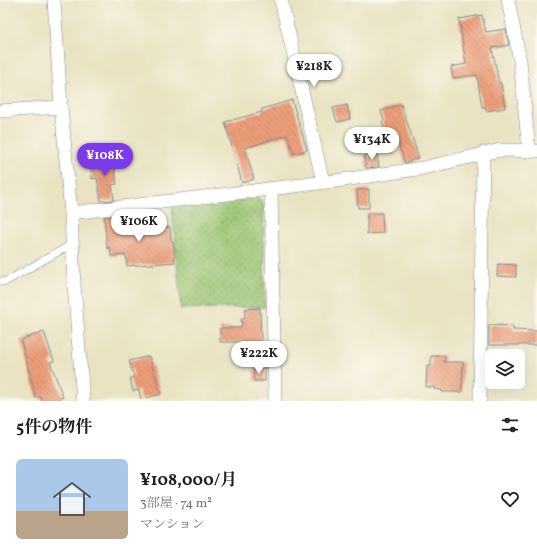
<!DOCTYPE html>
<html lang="ja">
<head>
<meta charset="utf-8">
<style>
	body { margin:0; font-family:Vollkorn,"Noto Serif JP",serif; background:#f6f6f6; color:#202124; height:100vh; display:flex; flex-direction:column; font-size:15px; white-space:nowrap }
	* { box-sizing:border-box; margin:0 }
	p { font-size:13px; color:#757577 }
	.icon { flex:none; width:22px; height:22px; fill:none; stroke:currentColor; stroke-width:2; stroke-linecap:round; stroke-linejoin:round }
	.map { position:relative; height:401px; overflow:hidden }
	.drawer { display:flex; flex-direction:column; background:#fff; flex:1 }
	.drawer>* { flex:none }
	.buttons { position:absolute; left:485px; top:349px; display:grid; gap:8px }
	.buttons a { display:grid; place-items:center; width:40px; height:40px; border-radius:6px; background:#fff; box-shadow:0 4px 16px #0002; font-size:20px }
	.price { position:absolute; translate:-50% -34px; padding:0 9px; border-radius:14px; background:#fff; color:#222; font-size:13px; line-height:26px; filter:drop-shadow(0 1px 2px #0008) }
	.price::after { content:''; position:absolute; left:50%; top:24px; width:12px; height:9px; margin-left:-6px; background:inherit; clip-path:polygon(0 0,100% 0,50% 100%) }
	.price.active { background:#7c3aed; color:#fff }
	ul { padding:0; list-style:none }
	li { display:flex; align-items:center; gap:12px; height:100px; padding:0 16px }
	li span { display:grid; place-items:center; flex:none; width:112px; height:80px; border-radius:6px; color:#555 }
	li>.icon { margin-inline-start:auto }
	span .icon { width:48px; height:48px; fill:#fffc; stroke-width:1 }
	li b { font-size:17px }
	h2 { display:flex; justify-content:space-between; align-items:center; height:48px; padding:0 16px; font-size:17px }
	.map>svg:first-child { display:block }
	.grass { fill:url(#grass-dots); stroke:#5a7866 }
	.building { fill:url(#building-back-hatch) }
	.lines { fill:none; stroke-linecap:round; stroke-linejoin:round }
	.lane-casing { stroke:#828990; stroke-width:8 }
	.street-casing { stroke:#828990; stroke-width:14 }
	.lane { stroke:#fff; stroke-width:7 }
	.street { stroke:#fff; stroke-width:13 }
</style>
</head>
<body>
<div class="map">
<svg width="537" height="401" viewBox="0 0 537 401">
	<defs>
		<pattern id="grass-dots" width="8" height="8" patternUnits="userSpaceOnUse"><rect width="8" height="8" fill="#98c26e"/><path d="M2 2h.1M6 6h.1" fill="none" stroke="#7b9e5e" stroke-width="1.8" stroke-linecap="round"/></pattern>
		<pattern id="building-back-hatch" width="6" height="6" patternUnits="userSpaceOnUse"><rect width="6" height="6" fill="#ed9e79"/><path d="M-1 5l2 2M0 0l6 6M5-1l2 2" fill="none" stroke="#bf8166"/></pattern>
	</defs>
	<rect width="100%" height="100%" fill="#fbf7ec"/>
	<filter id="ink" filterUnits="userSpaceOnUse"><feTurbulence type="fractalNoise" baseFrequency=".025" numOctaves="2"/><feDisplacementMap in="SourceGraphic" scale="8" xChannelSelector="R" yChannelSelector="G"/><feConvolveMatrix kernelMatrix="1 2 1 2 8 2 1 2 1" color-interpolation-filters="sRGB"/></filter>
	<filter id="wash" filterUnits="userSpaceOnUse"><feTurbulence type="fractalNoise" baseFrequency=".012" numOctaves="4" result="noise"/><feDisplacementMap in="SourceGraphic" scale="16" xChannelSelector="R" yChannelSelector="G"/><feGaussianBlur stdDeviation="0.9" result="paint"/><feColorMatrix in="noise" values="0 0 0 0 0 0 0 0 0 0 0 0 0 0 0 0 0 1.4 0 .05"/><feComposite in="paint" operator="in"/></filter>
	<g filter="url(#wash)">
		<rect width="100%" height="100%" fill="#e9e3c2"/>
		<!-- grass -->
		<path class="grass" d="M258 198 263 202 265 307 181 309 172 208Z"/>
		<g id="blocks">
			<!-- building -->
			<g class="building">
				<path d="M482 15 486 32 506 29 509 45 492 48 499 83H501L505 108 486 111 485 107H482L477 75 453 78 451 67 466 64 459 19Z"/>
				<path d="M292 100 307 150 294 154 287 135 245 148 254 179 242 183 225 122 262 112V109Z"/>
				<path d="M401 104 419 158 405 163 398 142 390 145 382 122 384 121 381 111Z"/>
				<path d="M347 105 350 119 337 122 333 108Z"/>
				<path d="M377 154 379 167 366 168 364 156Z"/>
				<path d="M113 158 117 184 112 185 114 200 101 201 97 178 92 179 90 161Z"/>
				<path d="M369 189V208H358L357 190Z"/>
				<path d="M367 213H382L383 233 367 234Z"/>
				<path d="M116 216V218L129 217 130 232 157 231V228L170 227 171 241H173L175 262 127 266 126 255 111 256 110 248H107L104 217Z"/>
				<path d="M498 264 516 265V277L497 276Z"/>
				<path d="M260 308 261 342H220V328H239L242 326 241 319H245V309Z"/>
				<path d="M489 325 513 326V330L537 331V345H489Z"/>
				<path d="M44 332 54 361 50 362 63 397 53 401H42L40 396 36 398 21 341 23 339Z"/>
				<path d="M149 356 161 394 141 399 139 390 133 391 130 378 134 377 129 361Z"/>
				<path d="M431 356H445L444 362H463L462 392H442V390L434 389V387H426L427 366H431Z"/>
				<path d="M265 368V381H254L253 369Z"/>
			</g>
		</g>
	</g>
	<g filter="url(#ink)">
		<use href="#blocks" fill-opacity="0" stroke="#828990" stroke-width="1"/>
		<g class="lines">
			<!-- lane casing -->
			<g class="lane-casing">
				<path id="lane" d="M0 281 5 282 72 244"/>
			</g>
			<!-- street casing -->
			<g class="street-casing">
				<g id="street">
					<path d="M54 0 61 107 71 213 74 284 83 401"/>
					<path d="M281 0 323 182"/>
					<path d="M508 0 520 61 529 151"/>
					<path d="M0 111 61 107"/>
					<path d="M271 188 275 401"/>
					<path d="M71 213 343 180 423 168 500 150 537 151"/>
					<path d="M480 401 483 153"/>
				</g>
			</g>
			<!-- lane -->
			<use href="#lane" class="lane"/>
			<!-- street -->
			<use href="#street" class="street"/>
		</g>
	</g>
</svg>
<div class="buttons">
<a><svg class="icon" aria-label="layers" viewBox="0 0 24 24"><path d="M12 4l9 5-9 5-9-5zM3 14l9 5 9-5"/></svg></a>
</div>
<b class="price" style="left:314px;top:88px">¥218K</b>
<b class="price" style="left:372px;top:161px">¥134K</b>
<b class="price active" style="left:105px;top:177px">¥108K</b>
<b class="price" style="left:139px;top:243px">¥106K</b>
<b class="price" style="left:259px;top:375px">¥222K</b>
</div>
<section class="drawer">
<h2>5件の物件<svg class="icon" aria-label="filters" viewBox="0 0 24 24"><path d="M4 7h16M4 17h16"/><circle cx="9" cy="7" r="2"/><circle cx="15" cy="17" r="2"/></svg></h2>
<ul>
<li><span style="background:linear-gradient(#a9c7e8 65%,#b9a48a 0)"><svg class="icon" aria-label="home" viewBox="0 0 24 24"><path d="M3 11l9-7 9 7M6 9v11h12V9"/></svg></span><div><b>¥108,000/月</b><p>3部屋 · 74 m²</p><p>マンション</p></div><svg class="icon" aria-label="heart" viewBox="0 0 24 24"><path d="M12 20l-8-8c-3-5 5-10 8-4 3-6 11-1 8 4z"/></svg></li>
</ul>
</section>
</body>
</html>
